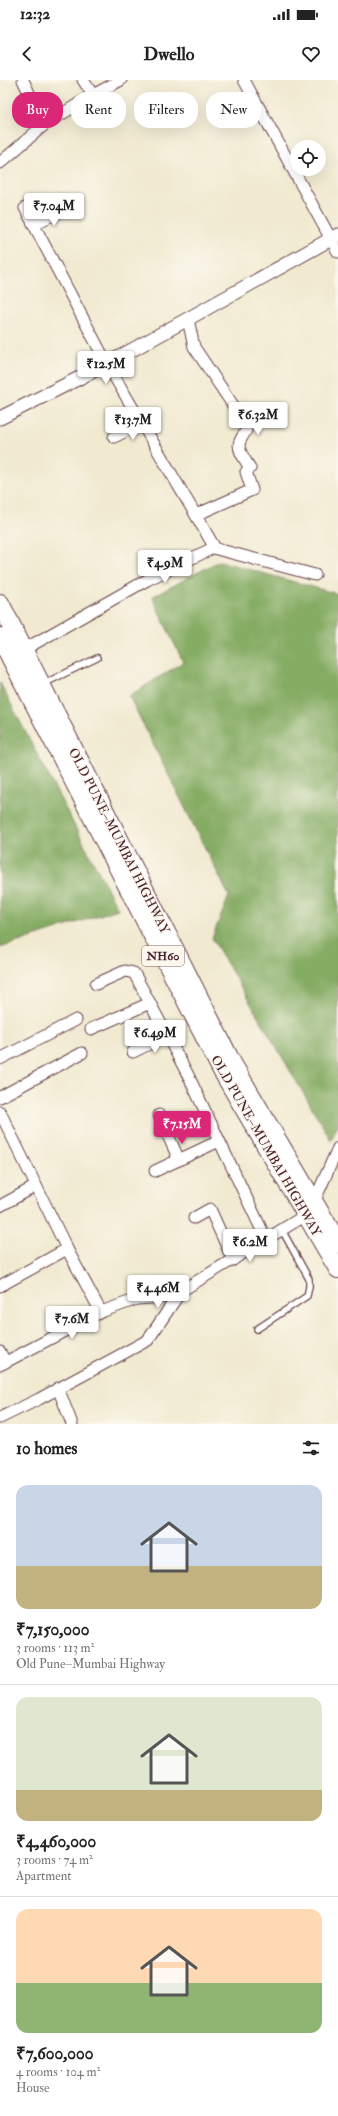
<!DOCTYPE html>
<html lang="en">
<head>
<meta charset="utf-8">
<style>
	body { margin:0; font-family:"IM FELL Double Pica",serif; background:#f2f2f2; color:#222; height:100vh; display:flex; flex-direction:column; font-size:15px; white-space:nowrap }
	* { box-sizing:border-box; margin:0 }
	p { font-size:13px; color:#767676 }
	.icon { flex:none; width:22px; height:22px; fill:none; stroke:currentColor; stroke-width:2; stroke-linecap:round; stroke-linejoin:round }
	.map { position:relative; height:1344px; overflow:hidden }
	.panel { display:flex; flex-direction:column; background:#fff; flex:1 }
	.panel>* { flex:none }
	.guide { position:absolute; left:12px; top:12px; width:314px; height:36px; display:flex; gap:8px }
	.controls { position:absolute; left:290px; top:60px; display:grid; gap:8px }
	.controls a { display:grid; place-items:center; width:36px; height:36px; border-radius:50%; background:#fff; box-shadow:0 4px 16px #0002; font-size:20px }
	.price { position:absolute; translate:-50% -34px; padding:0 9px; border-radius:4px; background:#fff; color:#222; font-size:13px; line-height:26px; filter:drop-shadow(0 1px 2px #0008) }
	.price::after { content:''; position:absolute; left:50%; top:24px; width:12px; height:9px; margin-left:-6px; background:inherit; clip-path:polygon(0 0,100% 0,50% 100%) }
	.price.on { background:#db2777; color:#fff }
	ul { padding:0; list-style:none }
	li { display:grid; align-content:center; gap:8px; height:212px; padding:0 16px }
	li+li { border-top:1px solid #e0e0e0 }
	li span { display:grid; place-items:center; height:124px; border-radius:12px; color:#555 }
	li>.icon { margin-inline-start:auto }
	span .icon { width:72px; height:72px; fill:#fffc; stroke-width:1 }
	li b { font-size:17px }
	h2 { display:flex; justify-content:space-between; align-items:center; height:48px; padding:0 16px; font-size:17px }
	.chip { padding:0 14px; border-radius:16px; background:#fff; box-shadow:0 4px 16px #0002; font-size:14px; line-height:36px }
	.chip.on { background:#db2777; color:#fff }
	.status { display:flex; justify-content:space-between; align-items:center; height:28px; padding:0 20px; background:#fff; direction:ltr }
	.status svg { height:11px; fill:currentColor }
	header { display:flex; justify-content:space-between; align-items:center; height:52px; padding:0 16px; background:#fff; font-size:18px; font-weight:700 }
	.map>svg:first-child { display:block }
	.forest { fill:#85ac63; stroke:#686647 }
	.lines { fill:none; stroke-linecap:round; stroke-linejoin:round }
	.service-casing { stroke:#633d44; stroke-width:8 }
	.minor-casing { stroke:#633d44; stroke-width:13 }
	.tertiary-casing { stroke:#633d44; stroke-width:15 }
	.trunk-casing { stroke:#633d44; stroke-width:20 }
	.service { stroke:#fff; stroke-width:5.5 }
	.minor { stroke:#fff; stroke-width:11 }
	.tertiary { stroke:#fff; stroke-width:13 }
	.trunk { stroke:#fff; stroke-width:18 }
	.labels { text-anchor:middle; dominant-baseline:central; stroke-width:3; stroke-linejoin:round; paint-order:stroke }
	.shield { fill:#fbf7ec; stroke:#7f6065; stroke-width:1 }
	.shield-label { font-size:12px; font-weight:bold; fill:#4a1f2b }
	.street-label { font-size:13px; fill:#4a1f2b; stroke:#fbf7ec }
</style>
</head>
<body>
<div class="status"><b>12:32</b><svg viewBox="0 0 49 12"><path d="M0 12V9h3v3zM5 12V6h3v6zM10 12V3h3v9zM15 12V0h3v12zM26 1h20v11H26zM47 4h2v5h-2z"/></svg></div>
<header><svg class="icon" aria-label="back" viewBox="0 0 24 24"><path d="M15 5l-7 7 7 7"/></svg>Dwello<svg class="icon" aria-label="heart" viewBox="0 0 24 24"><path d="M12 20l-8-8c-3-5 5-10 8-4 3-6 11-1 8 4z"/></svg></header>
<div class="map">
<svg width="338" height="1344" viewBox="0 0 338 1344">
	<rect width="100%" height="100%" fill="#fbf7ec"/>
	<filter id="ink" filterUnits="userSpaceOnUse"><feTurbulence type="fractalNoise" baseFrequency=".025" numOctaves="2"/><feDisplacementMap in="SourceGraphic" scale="8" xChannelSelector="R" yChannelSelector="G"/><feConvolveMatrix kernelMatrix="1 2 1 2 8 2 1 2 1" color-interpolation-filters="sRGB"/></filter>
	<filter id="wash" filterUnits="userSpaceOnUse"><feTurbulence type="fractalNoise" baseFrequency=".012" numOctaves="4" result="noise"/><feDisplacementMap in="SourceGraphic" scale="16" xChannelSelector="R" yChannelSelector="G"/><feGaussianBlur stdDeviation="0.9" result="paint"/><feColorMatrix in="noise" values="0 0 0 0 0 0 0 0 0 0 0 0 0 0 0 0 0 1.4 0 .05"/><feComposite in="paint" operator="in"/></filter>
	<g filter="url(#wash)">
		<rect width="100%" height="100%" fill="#f1ead1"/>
		<!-- forest -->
		<g class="forest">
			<path d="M219 481 338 514V1045L331 1060 212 858 229 816 129 616 183 582 152 517Z"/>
			<path d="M0 603 118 829 0 868Z"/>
		</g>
	</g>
	<g filter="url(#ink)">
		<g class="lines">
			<!-- service casing -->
			<g class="service-casing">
				<g id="service">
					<path d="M43 604 97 578"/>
					<path d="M257 1249 307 1216 309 1207V1199L282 1150"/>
				</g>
			</g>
			<!-- minor casing -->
			<g class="minor-casing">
				<g id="minor">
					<path d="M23 0 44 45"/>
					<path d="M83 0 93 15"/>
					<path d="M244 0 338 172"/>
					<path d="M0 83 44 45 93 15 121 0"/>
					<path d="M25 128 107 284 215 468"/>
					<path d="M34 144 65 129"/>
					<path d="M188 239 194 267 247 346C246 354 243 354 240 361 236 369 246 381 250 388L246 392 252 410 196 435"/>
					<path d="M114 357 142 343"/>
					<path d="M23 570 147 500 213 468 315 495"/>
					<path d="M96 904 125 891 134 893 188 995 266 1159"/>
					<path d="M91 949 150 923"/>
					<path d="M133 972 167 955"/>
					<path d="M0 979 76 940"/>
					<path d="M0 1017 82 973"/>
					<path d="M0 1032 67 1169 101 1232"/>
					<path d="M159 1035 179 1080"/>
					<path d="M155 1091 219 1061"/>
					<path d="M314 1122 338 1068"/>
					<path d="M0 1126 36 1106"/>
					<path d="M194 1138 210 1129 233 1180"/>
					<path d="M0 1206 67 1169"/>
					<path d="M0 1272 5 1282"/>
					<path d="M0 1285 101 1232 137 1219 178 1216"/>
					<path d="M58 1308 72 1344"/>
					<path d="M0 1338 39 1319 148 1260 181 1211 306 1135"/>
				</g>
			</g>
			<!-- tertiary casing -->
			<g class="tertiary-casing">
				<path id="tertiary" d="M0 338 107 284 338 155"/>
			</g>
			<!-- trunk casing -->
			<g class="trunk-casing">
				<g id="trunk">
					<path d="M0 523 232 983 338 1163"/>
					<path d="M0 557 221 989 338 1189"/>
				</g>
			</g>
			<!-- service -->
			<use href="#service" class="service"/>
			<!-- minor -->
			<use href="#minor" class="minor"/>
			<!-- tertiary -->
			<use href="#tertiary" class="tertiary"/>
			<!-- trunk -->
			<use href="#trunk" class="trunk"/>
		</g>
	</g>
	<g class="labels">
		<!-- shield labels -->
		<rect class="shield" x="142" y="866" width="42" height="20" rx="3"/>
		<g class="shield-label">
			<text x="163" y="876">NH60</text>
		</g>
		<!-- street labels -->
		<g class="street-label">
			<text transform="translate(119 761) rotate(63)">OLD PUNE–MUMBAI HIGHWAY</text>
			<text transform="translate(266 1066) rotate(60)">OLD PUNE–MUMBAI HIGHWAY</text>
		</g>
	</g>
</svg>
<div class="controls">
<a><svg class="icon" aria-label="locate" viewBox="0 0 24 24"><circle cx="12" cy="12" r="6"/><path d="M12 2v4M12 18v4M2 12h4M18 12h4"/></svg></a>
</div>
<b class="price" style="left:54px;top:147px">₹7.04M</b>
<b class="price" style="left:106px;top:305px">₹12.5M</b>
<b class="price" style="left:258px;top:356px">₹6.32M</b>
<b class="price" style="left:133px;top:361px">₹13.7M</b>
<b class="price" style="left:165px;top:504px">₹4.9M</b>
<b class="price" style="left:155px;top:974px">₹6.49M</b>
<b class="price on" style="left:182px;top:1065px">₹7.15M</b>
<b class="price" style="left:250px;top:1183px">₹6.2M</b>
<b class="price" style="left:158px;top:1229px">₹4.46M</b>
<b class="price" style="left:72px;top:1260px">₹7.6M</b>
<div class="guide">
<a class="chip on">Buy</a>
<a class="chip">Rent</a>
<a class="chip">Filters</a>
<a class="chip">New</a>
</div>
</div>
<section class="panel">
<h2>10 homes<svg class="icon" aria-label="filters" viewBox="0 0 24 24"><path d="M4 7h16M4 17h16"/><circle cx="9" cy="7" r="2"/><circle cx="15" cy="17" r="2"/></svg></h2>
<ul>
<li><span style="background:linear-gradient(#c9d6e8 65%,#c2b280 0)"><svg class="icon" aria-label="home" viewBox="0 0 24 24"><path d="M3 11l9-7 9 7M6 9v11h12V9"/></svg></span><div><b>₹7,150,000</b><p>3 rooms · 113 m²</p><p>Old Pune–Mumbai Highway</p></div></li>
<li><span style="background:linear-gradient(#dfe7d0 75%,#c2b280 0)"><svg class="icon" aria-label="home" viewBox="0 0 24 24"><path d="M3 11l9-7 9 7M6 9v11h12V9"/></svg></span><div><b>₹4,460,000</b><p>3 rooms · 74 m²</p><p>Apartment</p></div></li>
<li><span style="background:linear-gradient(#ffd9b3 60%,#8fb573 0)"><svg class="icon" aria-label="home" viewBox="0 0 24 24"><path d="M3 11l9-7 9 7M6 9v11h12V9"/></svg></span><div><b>₹7,600,000</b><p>4 rooms · 104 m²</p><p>House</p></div></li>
</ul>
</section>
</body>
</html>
